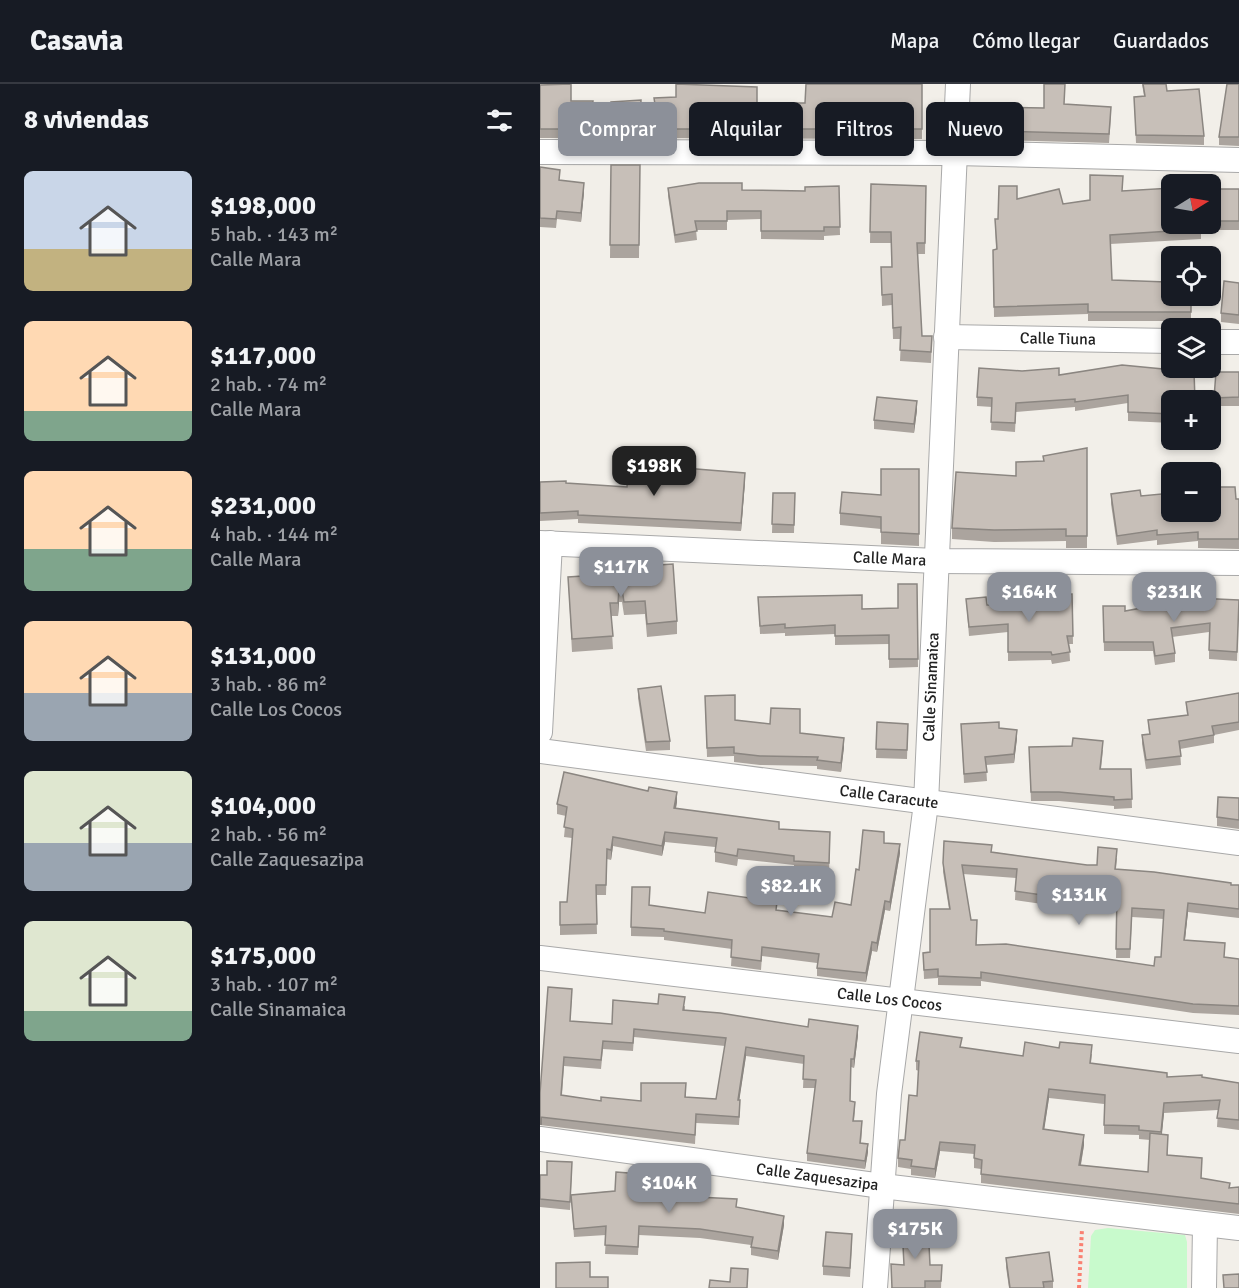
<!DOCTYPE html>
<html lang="es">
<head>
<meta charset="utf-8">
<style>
	body { margin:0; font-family:Signika,sans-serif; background:#20242c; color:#f1f3f6; height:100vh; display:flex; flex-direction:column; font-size:22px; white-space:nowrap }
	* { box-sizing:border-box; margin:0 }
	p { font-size:20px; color:#9ea1a6 }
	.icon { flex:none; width:33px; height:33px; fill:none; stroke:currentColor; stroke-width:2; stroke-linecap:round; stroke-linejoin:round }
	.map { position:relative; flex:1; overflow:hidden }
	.side { display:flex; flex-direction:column; background:#171b24; width:540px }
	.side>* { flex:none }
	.hud { position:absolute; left:18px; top:18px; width:570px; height:54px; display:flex; gap:12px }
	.needle { width:39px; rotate:79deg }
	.controls { position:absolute; left:621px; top:90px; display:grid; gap:12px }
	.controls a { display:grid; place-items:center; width:60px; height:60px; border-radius:9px; background:#171b24; box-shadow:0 3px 9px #0003; font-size:30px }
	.price { position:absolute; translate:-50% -51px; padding:0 14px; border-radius:12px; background:#8c9099; color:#fff; font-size:20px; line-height:39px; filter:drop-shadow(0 2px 3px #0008) }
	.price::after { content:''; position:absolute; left:50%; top:36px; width:18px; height:14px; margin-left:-9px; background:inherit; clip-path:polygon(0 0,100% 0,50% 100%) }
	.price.active { background:#222; color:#fff }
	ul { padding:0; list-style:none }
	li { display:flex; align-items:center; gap:18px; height:150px; padding:0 24px }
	li span { display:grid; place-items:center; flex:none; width:168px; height:120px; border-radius:9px; color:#555 }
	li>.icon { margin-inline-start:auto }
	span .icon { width:72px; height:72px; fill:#fffc; stroke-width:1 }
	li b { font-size:26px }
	h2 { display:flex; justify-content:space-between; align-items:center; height:72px; padding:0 24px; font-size:26px }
	.chip { padding:0 21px; border-radius:9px; background:#171b24; box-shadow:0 3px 9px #0003; font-size:21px; line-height:54px }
	.chip.active { background:#8c9099; color:#fff }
	header { display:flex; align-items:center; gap:36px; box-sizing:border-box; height:84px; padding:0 30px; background:#171b24; border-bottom:2px solid #363941 }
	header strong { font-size:28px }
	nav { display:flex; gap:33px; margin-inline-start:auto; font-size:21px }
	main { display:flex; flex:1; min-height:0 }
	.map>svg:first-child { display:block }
	.park { fill:#c8facc }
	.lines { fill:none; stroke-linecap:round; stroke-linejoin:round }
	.minor-casing { stroke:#a9a9a9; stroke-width:26 }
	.path { stroke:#fa8072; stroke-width:4; stroke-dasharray:3 3; stroke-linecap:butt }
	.minor { stroke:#fff; stroke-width:24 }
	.wall { fill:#aba49e; fill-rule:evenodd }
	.shaded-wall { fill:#8b8681 }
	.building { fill:#c7bfb8; stroke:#8b8681; stroke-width:1.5; fill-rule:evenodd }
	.labels { text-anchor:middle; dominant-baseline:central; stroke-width:4.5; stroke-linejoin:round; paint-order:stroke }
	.street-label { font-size:16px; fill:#222; stroke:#fff }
</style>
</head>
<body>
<header>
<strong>Casavia</strong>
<nav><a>Mapa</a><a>Cómo llegar</a><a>Guardados</a></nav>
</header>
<main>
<section class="side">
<h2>8 viviendas<svg class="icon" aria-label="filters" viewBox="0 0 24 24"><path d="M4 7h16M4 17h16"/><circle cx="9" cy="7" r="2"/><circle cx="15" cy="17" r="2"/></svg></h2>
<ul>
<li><span style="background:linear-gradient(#c9d6e8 65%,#c2b280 0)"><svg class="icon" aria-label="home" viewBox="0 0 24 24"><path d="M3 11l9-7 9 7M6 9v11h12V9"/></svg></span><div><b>$198,000</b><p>5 hab. · 143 m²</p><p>Calle Mara</p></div></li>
<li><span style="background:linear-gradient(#ffd9b3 75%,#7fa58c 0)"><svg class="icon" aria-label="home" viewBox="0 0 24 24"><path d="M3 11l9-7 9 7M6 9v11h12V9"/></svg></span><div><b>$117,000</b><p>2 hab. · 74 m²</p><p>Calle Mara</p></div></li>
<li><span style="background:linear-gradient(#ffd9b3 65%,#7fa58c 0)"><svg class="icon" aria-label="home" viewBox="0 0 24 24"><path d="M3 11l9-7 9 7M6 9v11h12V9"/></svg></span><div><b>$231,000</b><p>4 hab. · 144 m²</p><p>Calle Mara</p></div></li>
<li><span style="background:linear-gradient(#ffd9b3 60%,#9aa5b1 0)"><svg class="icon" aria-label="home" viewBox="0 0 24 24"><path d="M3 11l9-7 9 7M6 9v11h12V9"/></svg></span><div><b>$131,000</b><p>3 hab. · 86 m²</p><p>Calle Los Cocos</p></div></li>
<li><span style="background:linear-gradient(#dfe7d0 60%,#9aa5b1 0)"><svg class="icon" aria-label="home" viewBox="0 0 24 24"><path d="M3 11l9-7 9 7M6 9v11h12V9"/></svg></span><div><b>$104,000</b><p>2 hab. · 56 m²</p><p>Calle Zaquesazipa</p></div></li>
<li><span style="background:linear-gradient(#dfe7d0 75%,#7fa58c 0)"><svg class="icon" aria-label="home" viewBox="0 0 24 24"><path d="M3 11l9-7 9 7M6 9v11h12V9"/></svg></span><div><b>$175,000</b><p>3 hab. · 107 m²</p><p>Calle Sinamaica</p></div></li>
</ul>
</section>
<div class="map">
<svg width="699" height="1204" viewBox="0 0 699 1204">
	<rect width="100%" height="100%" fill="#f2efe9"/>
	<!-- park -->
	<path class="park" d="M568 1144 645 1151 647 1158V1204H548L551 1152 555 1146Z"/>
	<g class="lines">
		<!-- minor casing -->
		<g class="minor-casing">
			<g id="minor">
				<path d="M0 68 415 69 699 76"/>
				<path id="s1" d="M406 253 632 257"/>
				<path d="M670 258H699"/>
				<path id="s2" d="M0 459 396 477 699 479"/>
				<path d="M0 648 10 459"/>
				<path id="s3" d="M0 667 699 759"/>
				<path id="s4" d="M0 874 699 957"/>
				<path id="s5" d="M0 1055 342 1102 699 1144"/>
				<path id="s6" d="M335 1204 349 1010 386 719 418 0"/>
				<path d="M664 1204 665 1141"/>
			</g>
		</g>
		<!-- path -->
		<path class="path" d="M539 1204 542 1145"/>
		<!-- minor -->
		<use href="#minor" class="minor"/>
	</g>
	<!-- wall -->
	<g class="wall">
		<path d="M382 0V55L119 54 114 24V14L217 19H265Z"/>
		<path d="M602 0H626L627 7 664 52V61L596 59 594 13 604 12Z"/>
		<path d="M699 0V62L679 61V53Z"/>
		<path d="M0 1 31 17 53 25 50 54H0Z"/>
		<path d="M101 16 100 54H71V18Z"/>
		<path d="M525 20 571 32 569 59 458 56 459 23 504 24Z"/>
		<path d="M71 81H100L99 174H70Z"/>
		<path d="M0 83 20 96 44 108 41 138 17 135 16 144 0 143Z"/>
		<path d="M331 100 386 102 385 170H377L382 252H392L391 279 360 277 361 255H353L352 221 342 222 341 183H352L351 159H330Z"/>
		<path d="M299 102 300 151 284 152V156L221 155V135L187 136V146H156L157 156 135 159 128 112V104L202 106 265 107Z"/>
		<path d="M670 105H699V146H661V155L570 160 572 196 651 212V237H548V230L454 233 453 166 456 165 455 135H458L477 115 523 120 550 116 583 107 632 140H670Z"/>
		<path d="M699 199V240L681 238V229Z"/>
		<path d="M699 288V322H674V314Z"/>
		<path d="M519 291 632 316V339L588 337V319L535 327V323L476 328 475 348 451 346 452 323 437 322V313Z"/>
		<path d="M377 326 374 349 334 345V336Z"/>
		<path d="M547 364V464H526V457L454 458 412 455V444L476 392 503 377V372Z"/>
		<path d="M379 385V462L341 460V445L300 441V429L341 411Z"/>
		<path d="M131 395 205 397 201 447 38 439V435L0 437V398L87 403Z"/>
		<path d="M233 409H255L254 449H232Z"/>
		<path d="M571 410 699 415V465L658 464V457L617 461V456L577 461 571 420Z"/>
		<path d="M89 489 137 537V550L107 553 105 530 84 531 82 518H79L78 532H71L73 565 32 568 28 493Z"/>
		<path d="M377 500 378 583 349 584V560L295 561V550L245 552V549L220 550 218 513 322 525 358 524Z"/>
		<path d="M532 510 533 560H529L530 577 512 580 511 576 468 577V548L429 552 426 515 447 521H510Z"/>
		<path d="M699 516 697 577 669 575V548L632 553 635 569V578L615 581 613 567H564L563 522 585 527Z"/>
		<path d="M98 605 130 657V666L106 667 98 614Z"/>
		<path d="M699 609V646L674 651V659L640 665 641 681 606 685 602 660V651L609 650 608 636 647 631 646 618Z"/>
		<path d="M165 612 195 636 260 649 304 663 301 688 277 685V682L220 681 194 678V672L167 673Z"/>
		<path d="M337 638 368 640 367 675 336 674Z"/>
		<path d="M421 640 459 644 477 654 474 679 446 681 447 697 424 699Z"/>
		<path d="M489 663 563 666 561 685H591L592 724 574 725V722L519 717H491Z"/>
		<path d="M699 714V745L677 742V733Z"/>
		<path d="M137 718 136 724 239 745 290 758 289 789 254 787V781L198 775 197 782 175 778V763L125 758 122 772 73 762 71 776 67 775 66 811H56L57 850 20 851V818H27L32 754 24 753 26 732 17 730V720Z"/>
		<path d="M344 759 360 769 350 827 345 826 337 868 332 867 326 898 277 892V879L222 872 221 886 191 882 192 865 124 856V853L91 852V843L110 821 165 829 237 826 292 833 311 821 319 786Z"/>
		<path d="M452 768 547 781H557L577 774 576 785 691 801H699V834L648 828 645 856 684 873 699 875V931L653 929 441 897V902L398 901V894L384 895 383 869 390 868 409 825 403 788V779ZM423 790 476 794 475 816 502 820 503 808 577 816 576 874H590L592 833 624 835 621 873 614 882 436 861 431 836Z"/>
		<path d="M32 913 30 937 72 940 145 922V926L318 951 314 984 311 983 310 1017 315 1026 314 1037 322 1046 321 1059 328 1068 325 1085 267 1077V1069L275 1004H263L264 980 206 972 199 1016 200 1025 199 1041 156 1039 155 1060 0 1041V1009ZM94 953 185 962 176 1015 146 1013V1007L101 1017H61L22 1011 24 982 61 985 63 965 93 967Z"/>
		<path d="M422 964 483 972 552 970 551 979 627 993H662L699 999V1046L677 1043 678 1026 624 1029 622 1050 628 1071 662 1083 661 1094 690 1104 699 1103V1130L441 1099V1085L434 1084V1070L400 1067 395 1094 371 1091V1085L358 1083V1074L365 1056 377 1012 379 987 376 986V977ZM509 1014 564 1020V1050L599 1051V1055L610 1056 608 1088 541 1081 544 1061 504 1045Z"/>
		<path d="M32 1086 30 1126 0 1123V1091H7Z"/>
		<path d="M101 1104 197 1124 244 1141 238 1176 211 1171V1161L160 1154 99 1151 98 1171 65 1170 66 1151 34 1153 31 1111Z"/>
		<path d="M362 1142 390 1181H402L401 1204H351L364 1181Z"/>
		<path d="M312 1159 310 1193 283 1191V1182Z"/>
		<path d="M466 1174 513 1197V1204H469L466 1183Z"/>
	</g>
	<!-- shaded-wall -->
	<g class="shaded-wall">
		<path d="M53 17V25L50 54V45Z"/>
		<path d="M44 99V108L41 138V129Z"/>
		<path d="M377 317V326L374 349V340Z"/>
		<path d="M205 389V397L201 447V439Z"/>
		<path d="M79 505V518L78 532V519Z"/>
		<path d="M477 646V654L474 679V670Z"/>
		<path d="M304 654V663L301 688V679Z"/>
		<path d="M137 708V718L134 734V724Z"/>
		<path d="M125 748V758L122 772V762Z"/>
		<path d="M73 753V762L71 776V766Z"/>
		<path d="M360 760V769L350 827V818Z"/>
		<path d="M345 817V826L337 868V859Z"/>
		<path d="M648 819V828L644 864V856Z"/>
		<path d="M332 858V867L326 898V889Z"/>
		<path d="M318 942V951L314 984V975Z"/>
		<path d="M206 963V972L198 1025V1016Z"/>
		<path d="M509 1005V1014L503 1054V1045Z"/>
		<path d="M624 1019V1029L621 1057V1048Z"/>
		<path d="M2 1032V1041H0V1033Z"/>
		<path d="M544 1051V1061L539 1090V1081Z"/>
		<path d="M400 1058V1067L395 1094V1085Z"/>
		<path d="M328 1060V1068L325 1085V1077Z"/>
		<path d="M244 1132V1141L238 1176V1167Z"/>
	</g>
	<!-- building -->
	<g class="building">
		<path d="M31 0V17H53L50 45H0V1Z"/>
		<path d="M136 0 217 3V19H265L266 0H382V45H119L114 14 136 13Z"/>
		<path d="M504 0H525L524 20 571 23 569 50 458 47 459 23 504 24Z"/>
		<path d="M603 0H626L627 7 659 5 664 52 596 51 594 13 605 12Z"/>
		<path d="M687 0H699V53H679Z"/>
		<path d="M101 16 100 45H71V18Z"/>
		<path d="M71 81H100L99 161H70Z"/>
		<path d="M0 83 20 86 19 96 44 99 41 129 17 127 16 135 0 134Z"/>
		<path d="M550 91 583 92 582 107 632 104V140H661V145L570 151 572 196 627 198 628 177H632V212H651V228H548V220L454 223 453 166 457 165 455 135H458L459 102H477V115L519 105 523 120 550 116Z"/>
		<path d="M159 99H202V106L265 107V103L299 102 300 143H284V147H221V127H187V137H155L157 147 135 151 128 104Z"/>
		<path d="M331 100 386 102 385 159H377L382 252H392L391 268 360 266 361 243 353 244 352 210 342 211 341 183H352L351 148H330Z"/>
		<rect x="670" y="105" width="29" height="32"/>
		<path d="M684 197 699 199V231L681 229Z"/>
		<path d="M582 281 654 288 655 316H632V330L588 328V311L535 318V315L476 319 475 339 451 338 452 314 437 313 439 284 482 287 519 284V291Z"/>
		<path d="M676 288H699V313L674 314Z"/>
		<path d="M337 313 377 317 374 340 334 336Z"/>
		<path d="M547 364V452H526V445L454 446 412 444 416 388 476 392V378L504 377 503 372Z"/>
		<path d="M132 383 205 389 201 439 38 431V427L0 429V398L26 397V399L87 403 88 391 131 395Z"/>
		<path d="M341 385H379V450L341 448V433L300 429 302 408 341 411Z"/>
		<path d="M670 403H695L696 415H699V455H658V448L617 451V446L577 452 571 410 600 406 601 412 632 409V428H670Z"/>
		<path d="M233 409H255L254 441 232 440Z"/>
		<path d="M133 480 137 537 107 540 105 517 84 518 82 505H79L78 519H70L73 552 32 555 28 493 90 489 89 483Z"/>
		<path d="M358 500H377L378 575H349V551L295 552V541L245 544V540L220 542 218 513 322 511V525L358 524Z"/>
		<path d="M532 510 533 552H527L530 568 512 571 511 568H468V540L429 543 426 515 446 513 447 521H510V511Z"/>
		<path d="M655 514 699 516 697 568 669 566 670 539 631 544 635 569 615 572 613 558H564L563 522H585V527Z"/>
		<path d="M121 602 130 657 106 658 98 605Z"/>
		<path d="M699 609V638L672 642 674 651 639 657 641 672 606 676 602 651 610 650 608 636 648 631 646 618Z"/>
		<path d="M195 611V636L230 640 231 624 260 625V649L304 654 301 679 277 676 278 673 220 672 194 669V663L167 664 165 612Z"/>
		<path d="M337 638 368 640 367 666 336 665Z"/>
		<path d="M459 638V644L477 646 474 670 445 673 447 688 424 690 421 640Z"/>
		<path d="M533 654 563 657 560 685H591L592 715 574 716V713L519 708H491L489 663 532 662Z"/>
		<path d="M24 688 108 707 109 703 137 708 134 724 239 738V745L290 748 289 779 254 777V772L198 765 197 772 175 768 177 754 125 748 122 762 73 753 71 766 67 765 66 801H56L57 840 20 841V818H27L33 745 24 743 27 723 17 720Z"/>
		<path d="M678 713 699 714V736L677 733Z"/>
		<path d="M323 746 344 748V759L360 760 350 818 345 817 337 859 332 858 326 889 277 884 279 870 222 863 221 877 191 873 192 856 124 847V845L91 843 92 803H110L109 821 165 829 168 808 237 818 236 826 292 833 295 818 311 821 316 785 319 786Z"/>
		<path d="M404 757 452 761 451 768 547 781H557L558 763 577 765 575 785 614 788 691 799V801H699V825L648 819 644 856 685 859 684 873 699 875V922L653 920 441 888V894L398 892V885L384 886 383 869 390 868V825H410L403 779ZM422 781 477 785 475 807 502 811 503 799 577 808 576 865H590L592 824 624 826 621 873H615L614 882 466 860 436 861 437 836H431Z"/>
		<path d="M8 903 32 905 30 937 72 940 73 916 118 920 119 910 145 913 143 926 180 929 268 943 269 935 318 942 314 975H311L310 1017 315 1018 313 1037H322L320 1059 328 1060 325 1077 267 1069 276 996 263 995 264 972 206 963 198 1016H200L199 1033 156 1030 155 1051 0 1033V1009ZM94 945 186 954 176 1015 145 1013 146 999H101V1017L61 1013V1017L21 1011 24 973 61 976 63 957 93 959Z"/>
		<path d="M380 948 422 954 420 963 483 972 485 958 519 964 520 958 552 961 550 979 627 989V993L662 991V993L699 999V1036L677 1034 680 1016 624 1019 621 1048 599 1046V1042L564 1041 565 1011 509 1005 503 1045 544 1051 539 1081 608 1088 610 1049 628 1051 627 1071 662 1074 661 1094 690 1099 689 1104 699 1103V1120L441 1090 442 1076 434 1074 435 1061 400 1058 395 1085 371 1082 372 1076 358 1074 360 1056H365L369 1011 377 1012 379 977H376Z"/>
		<path d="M7 1077 32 1078 30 1118 0 1115V1091H7Z"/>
		<path d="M76 1088 101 1090 100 1104 137 1106V1112L197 1115 196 1123 244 1132 238 1167 211 1163 213 1153 160 1145 99 1142 98 1163 65 1161 66 1142 34 1145 31 1111 75 1107Z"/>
		<path d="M388 1141 390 1181H402L401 1197H385V1204H352L351 1180 364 1181 362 1142Z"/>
		<path d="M286 1148 312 1150 310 1184 283 1182Z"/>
		<path d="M509 1168 513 1197 503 1198 504 1204H470L466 1174Z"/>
		<path d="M50 1178V1193H68V1204H16V1179Z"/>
		<path d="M191 1184 208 1185 207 1204H169L170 1196 190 1198Z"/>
		<path d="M699 1190V1204H684L683 1191Z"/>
	</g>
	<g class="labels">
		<!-- street labels -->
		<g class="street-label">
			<text stroke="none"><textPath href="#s1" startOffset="112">Calle Tiuna</textPath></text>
			<text stroke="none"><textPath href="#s2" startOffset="350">Calle Mara</textPath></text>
			<text stroke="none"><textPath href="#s6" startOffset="604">Calle Sinamaica</textPath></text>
			<text stroke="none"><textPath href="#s3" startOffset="352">Calle Caracute</textPath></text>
			<text stroke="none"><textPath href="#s4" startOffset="352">Calle Los Cocos</textPath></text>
			<text stroke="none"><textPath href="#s5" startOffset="280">Calle Zaquesazipa</textPath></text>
		</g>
	</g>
</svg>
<div class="controls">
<a><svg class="needle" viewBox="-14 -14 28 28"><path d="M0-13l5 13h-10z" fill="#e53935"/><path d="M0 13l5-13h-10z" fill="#9ea1a6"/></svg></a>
<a><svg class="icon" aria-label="locate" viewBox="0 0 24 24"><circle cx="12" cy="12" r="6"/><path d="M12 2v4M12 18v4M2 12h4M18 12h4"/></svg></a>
<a><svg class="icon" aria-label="layers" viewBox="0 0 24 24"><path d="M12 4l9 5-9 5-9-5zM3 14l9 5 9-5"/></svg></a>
<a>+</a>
<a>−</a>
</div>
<b class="price active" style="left:114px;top:413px">$198K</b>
<b class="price" style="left:81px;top:514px">$117K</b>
<b class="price" style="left:489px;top:539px">$164K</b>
<b class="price" style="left:634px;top:539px">$231K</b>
<b class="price" style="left:251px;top:833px">$82.1K</b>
<b class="price" style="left:539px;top:842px">$131K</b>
<b class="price" style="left:129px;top:1130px">$104K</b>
<b class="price" style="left:375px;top:1176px">$175K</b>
<div class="hud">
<a class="chip active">Comprar</a>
<a class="chip">Alquilar</a>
<a class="chip">Filtros</a>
<a class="chip">Nuevo</a>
</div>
</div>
</main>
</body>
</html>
